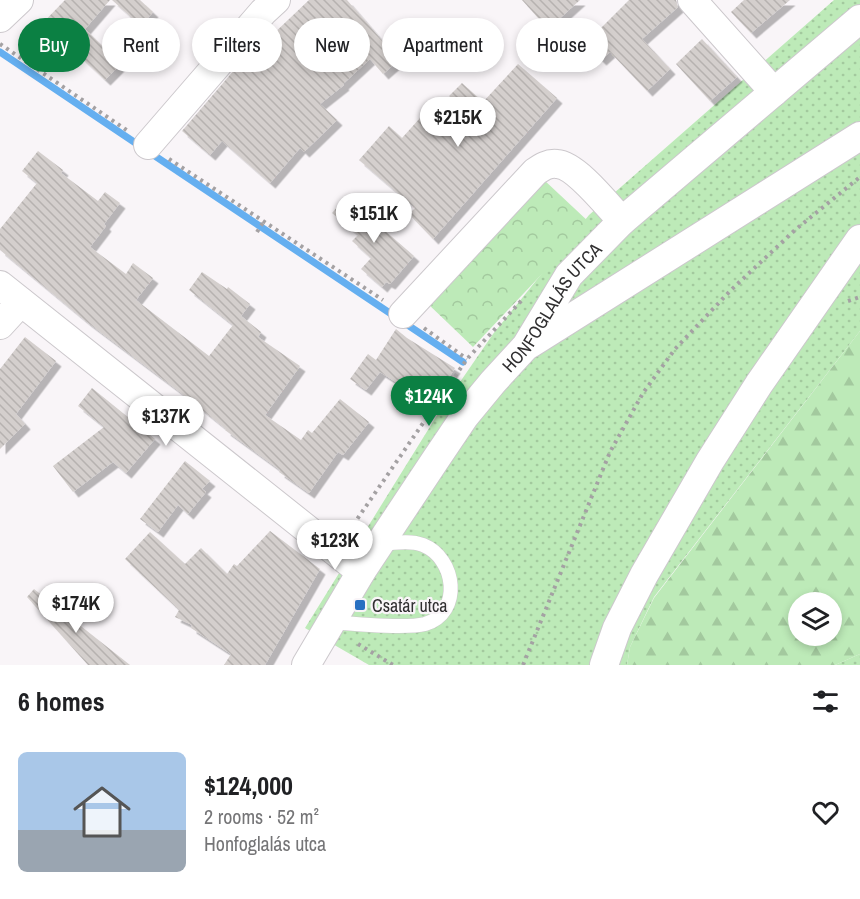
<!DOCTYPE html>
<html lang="en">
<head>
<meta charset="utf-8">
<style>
	body { margin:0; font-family:"Archivo Narrow",sans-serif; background:#f2f2f2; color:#202124; height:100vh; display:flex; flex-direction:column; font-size:22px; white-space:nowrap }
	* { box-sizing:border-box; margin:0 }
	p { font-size:20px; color:#757577 }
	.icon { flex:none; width:33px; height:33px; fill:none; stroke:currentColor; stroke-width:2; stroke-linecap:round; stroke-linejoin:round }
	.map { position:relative; height:665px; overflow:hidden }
	.panel { display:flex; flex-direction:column; background:#fff; flex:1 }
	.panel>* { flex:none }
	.banner { position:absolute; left:18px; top:18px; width:825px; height:54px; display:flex; gap:12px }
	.controls { position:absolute; left:788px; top:592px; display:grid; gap:12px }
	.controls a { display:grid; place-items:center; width:54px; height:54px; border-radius:50%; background:#fff; box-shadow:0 3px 9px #0003; font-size:30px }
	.price { position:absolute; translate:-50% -51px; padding:0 14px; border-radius:21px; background:#fff; color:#222; font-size:20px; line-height:39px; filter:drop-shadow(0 2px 3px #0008) }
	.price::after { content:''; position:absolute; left:50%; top:36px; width:18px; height:14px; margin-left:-9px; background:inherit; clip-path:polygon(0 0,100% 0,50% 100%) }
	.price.current { background:#0b8043; color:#fff }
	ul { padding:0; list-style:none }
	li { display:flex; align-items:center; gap:18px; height:150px; padding:0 18px }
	li span { display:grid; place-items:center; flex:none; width:168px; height:120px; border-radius:9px; color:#555 }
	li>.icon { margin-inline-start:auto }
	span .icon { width:72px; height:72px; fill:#fffc; stroke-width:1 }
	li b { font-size:26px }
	h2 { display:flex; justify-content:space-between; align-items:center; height:72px; padding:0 18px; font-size:26px }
	.pill { padding:0 21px; border-radius:27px; background:#fff; box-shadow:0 3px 9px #0003; font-size:21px; line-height:54px }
	.pill.current { background:#0b8043; color:#fff }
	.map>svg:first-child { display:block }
	.grass { fill:url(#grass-dots) }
	.forest { fill:url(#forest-firs); fill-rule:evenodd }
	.park { fill:url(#park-crowns) }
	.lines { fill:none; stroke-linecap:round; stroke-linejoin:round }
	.stream { stroke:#65aff0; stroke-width:7 }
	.building { fill:url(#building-back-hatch); filter:url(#shadow) }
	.lane-casing { stroke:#ccc8cc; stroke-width:15 }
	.street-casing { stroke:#ccc8cc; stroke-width:30 }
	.path { stroke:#a4a1a3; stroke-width:4; stroke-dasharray:3 4.5; stroke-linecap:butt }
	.lane { stroke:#fff; stroke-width:14 }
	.street { stroke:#fff; stroke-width:28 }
	.poi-dot { fill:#2870c1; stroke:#f9f5f8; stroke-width:2 }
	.labels { text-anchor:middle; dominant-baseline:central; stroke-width:4.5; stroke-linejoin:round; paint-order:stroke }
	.street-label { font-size:18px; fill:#302f30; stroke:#f9f5f8 }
	.poi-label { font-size:18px; fill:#302f30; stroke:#f9f5f8; text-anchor:start }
</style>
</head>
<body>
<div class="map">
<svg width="860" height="665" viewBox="0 0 860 665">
	<defs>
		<pattern id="grass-dots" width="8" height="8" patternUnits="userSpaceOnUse" patternTransform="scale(1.5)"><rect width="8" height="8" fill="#bdeab8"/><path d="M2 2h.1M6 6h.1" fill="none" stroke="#a3c99e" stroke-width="1.8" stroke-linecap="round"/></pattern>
		<pattern id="forest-firs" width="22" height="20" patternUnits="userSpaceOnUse" patternTransform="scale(1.5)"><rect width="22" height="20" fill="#bdeab8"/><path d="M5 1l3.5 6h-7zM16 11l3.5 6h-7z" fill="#a3c99e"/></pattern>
		<pattern id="park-crowns" width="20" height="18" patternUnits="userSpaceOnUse" patternTransform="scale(1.5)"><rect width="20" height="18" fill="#bdeab8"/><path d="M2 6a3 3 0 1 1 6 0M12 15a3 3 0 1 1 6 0" fill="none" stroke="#a3c99e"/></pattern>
		<pattern id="building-back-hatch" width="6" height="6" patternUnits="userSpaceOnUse" patternTransform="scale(1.5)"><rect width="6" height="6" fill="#d4cfcd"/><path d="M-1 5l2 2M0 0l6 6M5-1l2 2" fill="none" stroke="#b6b2b0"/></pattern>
		<filter id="shadow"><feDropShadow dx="5.5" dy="5.5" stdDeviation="0" flood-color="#0004"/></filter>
	</defs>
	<rect width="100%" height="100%" fill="#f9f5f8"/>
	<!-- grass -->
	<g class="grass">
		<path d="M834 0H860V331L654 597 630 647 627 665H369L305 628 436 417 493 334 589 215Z"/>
		<path d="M860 654V665H835Z"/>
	</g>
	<!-- forest -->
	<path class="forest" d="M860 331V654L835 665H627L630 647 654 598ZM798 603H831V636H798Z"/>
	<!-- park -->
	<path class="park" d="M543 179 590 223 473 347 426 302Z"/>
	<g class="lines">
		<!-- stream -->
		<g class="stream">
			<path d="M0 52 140 146"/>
			<path d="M149 152 463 362"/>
		</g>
	</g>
	<!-- building -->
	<g class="building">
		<path d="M65 0H110L85 29 121 64 105 80 71 48 60 58 33 33Z"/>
		<path d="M112 0H140L153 12 141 26Z"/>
		<path d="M309 0H347L399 60 383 74 370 59 343 84 344 85 320 104 337 120 304 152 300 148 270 183 222 141 210 155 182 131 247 55 249 57Z"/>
		<path d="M522 0H580L548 29Z"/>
		<path d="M629 0H676L678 7 642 39 670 69 647 91 610 52 601 60 585 44Z"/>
		<path d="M744 0H790L751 33 731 12Z"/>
		<path d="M702 39 737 77 710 101 676 64Z"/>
		<path d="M518 64 557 98 433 239 409 214 415 208 359 160 389 126 402 138 420 118 439 134 462 108 449 96 462 83 483 102Z"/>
		<path d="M38 151 63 170 61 173 98 201 105 192 120 203 104 224 106 226 90 247 126 274 133 263 153 278 136 300 209 356 233 325 189 290 202 272 227 289 228 287 250 304 241 316 261 332 258 337 300 366 265 415 301 440 308 430 312 433 340 399 369 422 343 455 338 452 309 493 279 472 280 470 225 430 226 429 180 392 87 322 0 250V229L37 183 22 171Z"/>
		<path d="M346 197 414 256 390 284 386 282 382 287 361 269 371 258 352 241 358 235 332 213Z"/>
		<path d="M396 329 407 338 455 368 432 405 380 372 366 390 350 379 368 354 376 360Z"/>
		<path d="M25 337 56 361 16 414 25 424 0 449V369Z"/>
		<path d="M92 388 155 439 126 473 113 462 73 492 53 466 104 427 78 406Z"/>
		<path d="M185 461 210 481 202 489 206 492 188 514 178 505 158 532 140 519Z"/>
		<path d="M270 531 320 569 265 665H224L231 654 191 628 192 625 175 617 179 610 125 559 150 532 185 564 201 548 227 574 234 564 237 566Z"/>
		<path d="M34 589 130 665H88L27 597Z"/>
	</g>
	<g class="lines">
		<!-- lane casing -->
		<g class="lane-casing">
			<path id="lane" d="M332 622C353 624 405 629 425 624 463 613 456 558 423 545 410 540 394 543 381 544"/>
		</g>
		<!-- street casing -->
		<g class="street-casing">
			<g id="street">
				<path d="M692 0 774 92"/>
				<path d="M0 18 19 0"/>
				<path d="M148 145 263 12 276 0"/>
				<path d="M0 285 361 572"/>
				<path d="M403 314 535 172C542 167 548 163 557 164 576 165 608 206 622 221"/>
				<path d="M0 325 21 302"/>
				<path d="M530 344 860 136"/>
				<path id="s1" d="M306 665 361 572 434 462 465 416 493 382 526 346 569 275 622 221 860 19"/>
				<path d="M604 665 617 628 644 575 710 461 759 384 860 239"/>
			</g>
		</g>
		<!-- path -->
		<g class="path">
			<path d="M0 44 128 131"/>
			<path d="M169 159 383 300"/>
			<path d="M257 232 264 221"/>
			<path d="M848 301 860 297"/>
			<path d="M424 328 467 359"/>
			<path d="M349 531 467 359 522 300"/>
			<path d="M358 644 393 665"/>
			<path d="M523 665 610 452 643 393 675 349 731 290 795 230 860 177"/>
		</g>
		<!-- lane -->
		<use href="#lane" class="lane"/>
		<!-- street -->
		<use href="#street" class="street"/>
	</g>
	<!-- markers -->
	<rect class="poi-dot" x="354" y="599" width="12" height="12" rx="3"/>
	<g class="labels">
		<!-- street labels -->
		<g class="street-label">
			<text stroke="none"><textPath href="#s1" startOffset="435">HONFOGLALÁS UTCA</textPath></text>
		</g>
		<!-- poi labels -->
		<g class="poi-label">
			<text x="372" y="605">Csatár utca</text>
		</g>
	</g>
</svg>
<div class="controls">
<a><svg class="icon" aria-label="layers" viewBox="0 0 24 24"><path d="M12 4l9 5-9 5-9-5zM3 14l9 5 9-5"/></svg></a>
</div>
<b class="price" style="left:458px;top:148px">$215K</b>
<b class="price" style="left:374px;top:244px">$151K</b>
<b class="price current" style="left:429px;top:427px">$124K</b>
<b class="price" style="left:166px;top:447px">$137K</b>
<b class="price" style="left:335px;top:571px">$123K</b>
<b class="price" style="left:76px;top:634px">$174K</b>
<div class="banner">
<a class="pill current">Buy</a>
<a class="pill">Rent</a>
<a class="pill">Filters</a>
<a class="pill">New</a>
<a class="pill">Apartment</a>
<a class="pill">House</a>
</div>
</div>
<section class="panel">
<h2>6 homes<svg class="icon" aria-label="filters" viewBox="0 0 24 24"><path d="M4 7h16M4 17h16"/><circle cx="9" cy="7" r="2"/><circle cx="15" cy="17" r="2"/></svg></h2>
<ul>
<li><span style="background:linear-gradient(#a9c7e8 65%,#9aa5b1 0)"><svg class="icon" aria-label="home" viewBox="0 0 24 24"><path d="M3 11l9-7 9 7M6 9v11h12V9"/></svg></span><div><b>$124,000</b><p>2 rooms · 52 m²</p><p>Honfoglalás utca</p></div><svg class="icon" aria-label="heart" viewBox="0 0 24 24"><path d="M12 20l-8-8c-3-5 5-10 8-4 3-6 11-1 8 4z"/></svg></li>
</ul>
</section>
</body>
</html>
